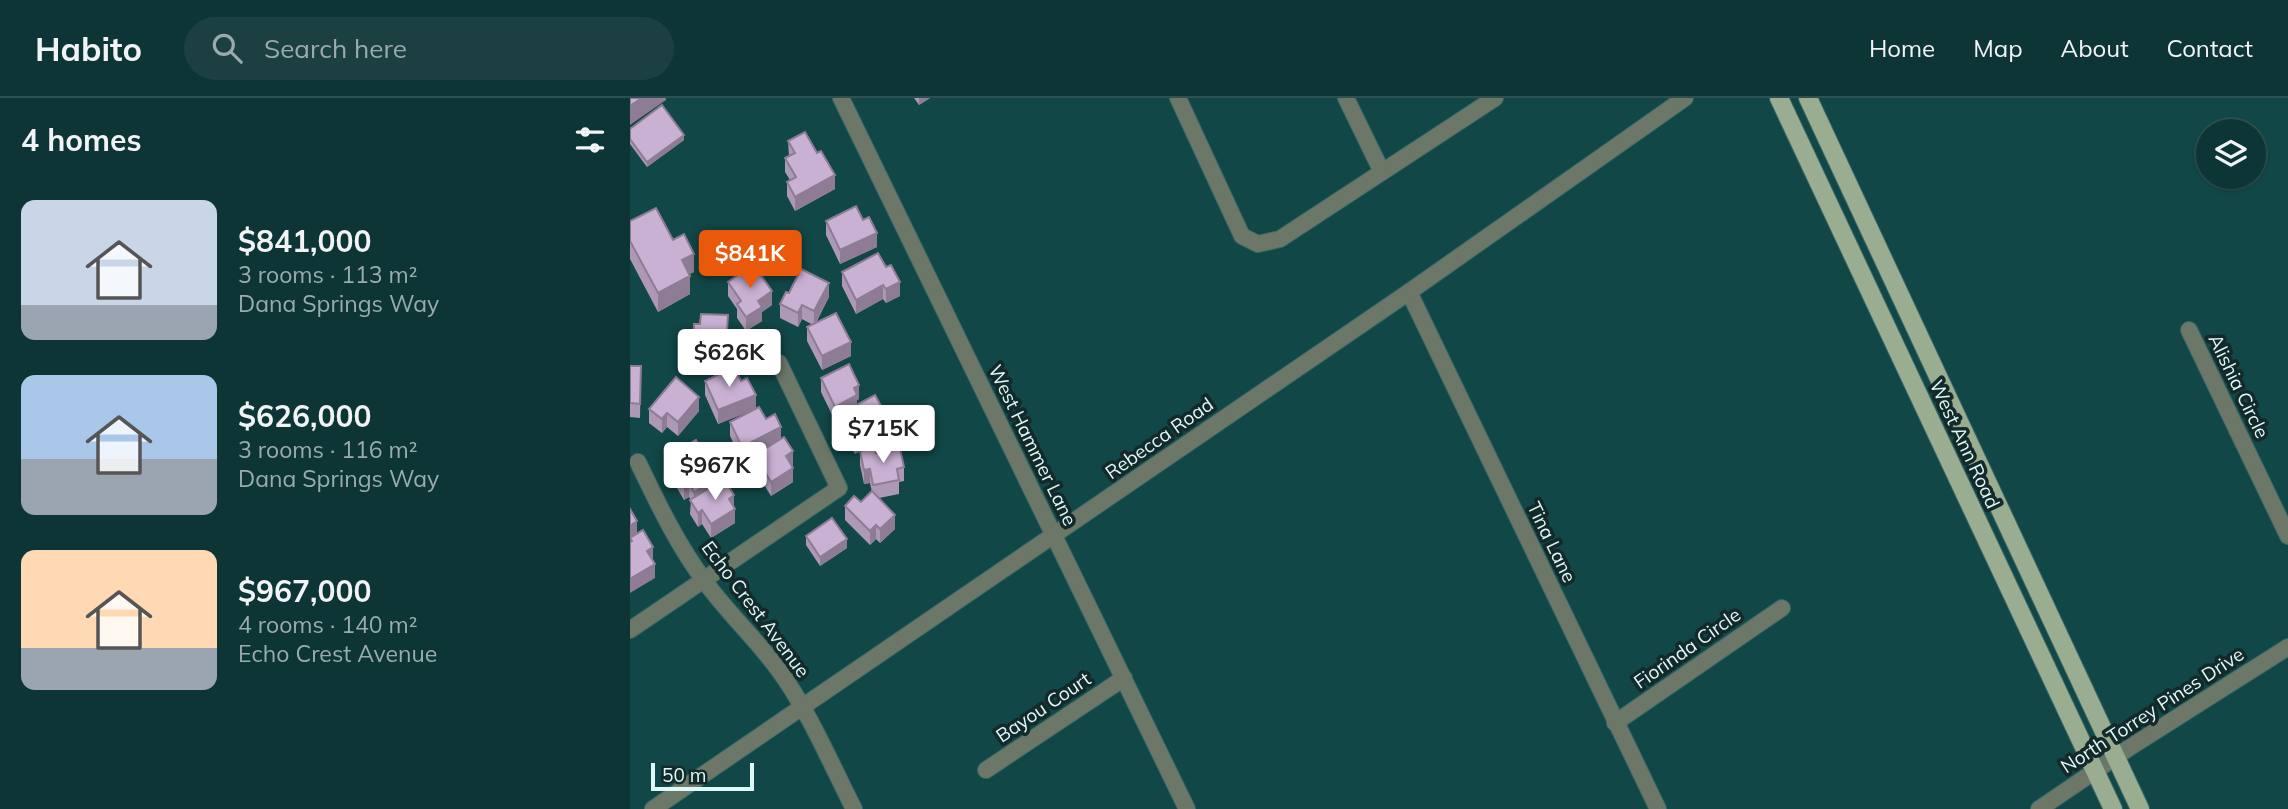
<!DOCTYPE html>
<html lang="en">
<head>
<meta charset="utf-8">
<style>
	body { margin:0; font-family:Mulish,sans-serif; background:#1c4041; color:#f1f3f6; height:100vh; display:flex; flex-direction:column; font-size:26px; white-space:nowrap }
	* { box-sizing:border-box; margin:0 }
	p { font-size:23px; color:#9babad }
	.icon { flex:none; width:38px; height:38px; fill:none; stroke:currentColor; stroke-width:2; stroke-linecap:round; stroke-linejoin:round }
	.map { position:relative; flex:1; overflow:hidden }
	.side { display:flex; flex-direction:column; background:#0e3535; width:630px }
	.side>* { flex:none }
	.buttons { position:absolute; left:1566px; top:21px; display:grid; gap:14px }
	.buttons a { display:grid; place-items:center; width:70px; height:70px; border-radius:50%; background:#0e3535; box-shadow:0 2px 5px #0004,0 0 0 2px #2e5050; font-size:35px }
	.scale { position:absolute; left:21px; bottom:18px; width:103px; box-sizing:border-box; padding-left:7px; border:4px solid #dff9f9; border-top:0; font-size:19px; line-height:24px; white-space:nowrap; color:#dff9f9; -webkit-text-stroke:5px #142929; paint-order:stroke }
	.price { position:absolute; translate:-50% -60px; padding:0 16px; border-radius:7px; background:#fff; color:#222; font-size:23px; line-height:46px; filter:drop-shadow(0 2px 4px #0008) }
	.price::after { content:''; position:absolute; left:50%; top:42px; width:21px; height:16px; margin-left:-10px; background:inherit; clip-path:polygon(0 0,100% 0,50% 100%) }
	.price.on { background:#ea580c; color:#fff }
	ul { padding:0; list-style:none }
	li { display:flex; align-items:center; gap:21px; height:175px; padding:0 21px }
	li span { display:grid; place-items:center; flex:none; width:196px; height:140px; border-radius:14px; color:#555 }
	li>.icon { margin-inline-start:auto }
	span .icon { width:84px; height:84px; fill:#fffc; stroke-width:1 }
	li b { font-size:30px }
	h2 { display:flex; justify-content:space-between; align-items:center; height:84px; padding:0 21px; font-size:30px }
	header { display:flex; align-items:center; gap:42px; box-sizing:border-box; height:98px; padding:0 35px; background:#0e3535; border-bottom:2px solid #2e5050 }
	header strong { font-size:33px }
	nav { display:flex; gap:38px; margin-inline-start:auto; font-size:24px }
	.search { width:490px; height:63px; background:#1c4041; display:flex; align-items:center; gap:18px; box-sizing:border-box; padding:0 24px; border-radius:38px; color:#9babad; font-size:26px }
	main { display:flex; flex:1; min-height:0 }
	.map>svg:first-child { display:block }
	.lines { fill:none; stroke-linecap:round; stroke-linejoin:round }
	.minor-casing { stroke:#376767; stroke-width:18 }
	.major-casing { stroke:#376767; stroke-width:20 }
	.minor { stroke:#6d7768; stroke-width:16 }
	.major { stroke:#9aad90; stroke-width:18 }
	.wall { fill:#ad98b6 }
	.shaded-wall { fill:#8d7c94 }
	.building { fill:#c9b1d4; stroke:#8d7c94; stroke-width:2 }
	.labels { text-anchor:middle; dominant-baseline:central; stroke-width:7; stroke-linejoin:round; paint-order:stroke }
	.street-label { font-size:19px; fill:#dff9f9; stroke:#142929 }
</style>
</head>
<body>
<header>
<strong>Habito</strong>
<div class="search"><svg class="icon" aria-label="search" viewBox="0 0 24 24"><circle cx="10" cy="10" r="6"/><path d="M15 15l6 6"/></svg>Search here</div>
<nav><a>Home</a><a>Map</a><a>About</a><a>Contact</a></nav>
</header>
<main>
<section class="side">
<h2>4 homes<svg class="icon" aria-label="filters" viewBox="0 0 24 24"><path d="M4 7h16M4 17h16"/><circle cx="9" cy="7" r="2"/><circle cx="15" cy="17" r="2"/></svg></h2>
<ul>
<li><span style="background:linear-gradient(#c9d6e8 75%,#9aa5b1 0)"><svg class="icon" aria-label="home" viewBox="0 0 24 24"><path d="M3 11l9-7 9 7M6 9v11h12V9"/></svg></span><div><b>$841,000</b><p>3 rooms · 113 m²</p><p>Dana Springs Way</p></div></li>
<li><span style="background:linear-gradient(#a9c7e8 60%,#9aa5b1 0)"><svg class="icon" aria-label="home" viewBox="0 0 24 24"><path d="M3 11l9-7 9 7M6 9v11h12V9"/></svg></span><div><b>$626,000</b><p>3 rooms · 116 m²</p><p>Dana Springs Way</p></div></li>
<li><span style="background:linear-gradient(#ffd9b3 70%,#9aa5b1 0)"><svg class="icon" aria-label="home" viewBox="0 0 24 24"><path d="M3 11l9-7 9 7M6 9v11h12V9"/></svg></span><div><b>$967,000</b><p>4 rooms · 140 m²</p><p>Echo Crest Avenue</p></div></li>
</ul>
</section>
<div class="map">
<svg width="1658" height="711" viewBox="0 0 1658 711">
	<rect width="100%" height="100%" fill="#124747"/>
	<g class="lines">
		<!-- minor casing -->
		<g class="minor-casing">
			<g id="minor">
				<path d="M211 0 557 711"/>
				<path d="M548 0 612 138 628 146 650 141 865 0"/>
				<path d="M716 0 752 74"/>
				<path d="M779 194 1028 711"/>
				<path d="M1559 232 1658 438"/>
				<path d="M8 364C28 406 48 448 76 485 98 515 126 541 148 571 179 613 200 664 224 711"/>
				<path d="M0 532 209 390 149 265"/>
				<path d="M985 625 1152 510"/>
				<path d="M356 672 494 580"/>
				<path d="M23 711 779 194 1055 0"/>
				<path d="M1409 711 1502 648 1658 549"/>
			</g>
		</g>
		<!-- major casing -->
		<g class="major-casing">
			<g id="major">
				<path d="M1149 0 1483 711"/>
				<path d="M1178 0 1510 711"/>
			</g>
		</g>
		<!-- minor -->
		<use href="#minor" class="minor"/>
		<!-- major -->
		<use href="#major" class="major"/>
	</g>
	<!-- wall -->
	<g class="wall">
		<path d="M284 0H300L289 7Z"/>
		<path d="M0 31 54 42 17 69 0 46Z"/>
		<path d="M158 43 205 91 165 113 157 98V84L160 82 155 74V60L159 58Z"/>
		<path d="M233 122 247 149 210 166 196 137V123Z"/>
		<path d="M0 123 43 142 64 174 59 176 60 196 28 214 0 161Z"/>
		<path d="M248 155 270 198 256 205 253 201 226 216 212 188V174Z"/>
		<path d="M98 184 142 207 132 214V223L116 233 107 220V211L98 198Z"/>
		<path d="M159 195 199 199 186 225 221 258 192 272 177 243V229L183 227 172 221 168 229 150 220V206Z"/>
		<path d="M64 226 103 233V264L63 262Z"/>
		<path d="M0 268H11L10 320 0 319Z"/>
		<path d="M191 280 229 301 227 302V307L260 338 232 353 246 355 274 369V383L269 384V396L249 400 265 431 250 445 246 441 240 447 215 422V408L231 404 242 394 240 385 234 386 230 367V353L225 356 216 340 217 316 205 323 191 294Z"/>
		<path d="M75 283 126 311 136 321 151 341 163 367 162 368 163 384 141 398 133 385 129 388 120 374V360L130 354 112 363 100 338V324L125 311 88 326 75 297Z"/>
		<path d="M19 311 69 313 48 338 37 329 32 335 19 325Z"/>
		<path d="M71 352 92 382 104 410 105 425 81 440 72 426 68 429 60 416 61 402 59 399 54 402 44 385V372L42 370V356Z"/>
		<path d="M176 438 217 450 190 468 176 447Z"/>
	</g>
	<!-- shaded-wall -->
	<g class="shaded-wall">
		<path d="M12 0H36V2L0 27V8Z"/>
		<path d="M289 0H300L289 7Z"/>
		<path d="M54 37V42L17 69V64Z"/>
		<path d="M205 77V91L165 113V99Z"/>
		<path d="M247 135V149L210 166V152Z"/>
		<path d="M64 156V174L52 180V162Z"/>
		<path d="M60 178V196L28 214V195Z"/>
		<path d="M270 184V198L256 205V191Z"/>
		<path d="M199 185V199L184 227V213Z"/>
		<path d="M253 187V201L226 216V202Z"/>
		<path d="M142 193V207L132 214V223L116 233V219L128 203Z"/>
		<path d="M172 207V221L168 229V215Z"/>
		<path d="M221 244V258L192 272V258Z"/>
		<path d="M229 287V301L227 302V311L217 312V316L205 323V309L224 290Z"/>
		<path d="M126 297V311L88 326V312Z"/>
		<path d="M69 299V313L48 338V324Z"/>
		<path d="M37 315V329L32 335V321Z"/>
		<path d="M260 324V338L225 356V342Z"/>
		<path d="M151 329V343L112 363V349Z"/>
		<path d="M163 353V367L156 372V358Z"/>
		<path d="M163 370V384L141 398V384Z"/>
		<path d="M133 371V385L129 388V374Z"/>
		<path d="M240 371V385L234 386V372Z"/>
		<path d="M92 377V391L64 408V394Z"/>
		<path d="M59 385V399L54 402V388Z"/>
		<path d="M104 397V411L99 401Z"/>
		<path d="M105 411V425L81 440V426Z"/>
		<path d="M72 412V426L68 429V415Z"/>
		<path d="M265 417V431L250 445V431Z"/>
		<path d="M7 423V437L0 442V428Z"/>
		<path d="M246 427V441L240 447V433Z"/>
		<path d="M217 441V450L190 468V459Z"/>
		<path d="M23 449V463L17 453Z"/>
		<path d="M25 466V480L0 495V481Z"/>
	</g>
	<!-- building -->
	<g class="building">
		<path d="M0 0H12L0 8Z"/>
		<path d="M32 7 54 37 17 64 0 41V31Z"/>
		<path d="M175 34 187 55 191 53 205 77 165 99 157 84 166 79 155 60 165 55 158 43Z"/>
		<path d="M226 108 233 122 239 119 247 135 210 152 196 123Z"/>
		<path d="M26 110 43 142 54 136 64 156 52 162 60 178 28 195 0 143V123Z"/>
		<path d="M248 155 256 169 261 167 270 184 256 191 253 187 226 202 212 174Z"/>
		<path d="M123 166 142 193 128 203 132 209 116 219 107 206 111 203 98 184Z"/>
		<path d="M171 171 199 185 184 213 172 207 168 215 150 206 156 194 159 195Z"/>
		<path d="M206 215 221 244 192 258 177 229Z"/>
		<path d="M71 216 98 217 97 233H103V250L63 248 64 226H70Z"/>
		<path d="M219 266 229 287 224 290 227 297 205 309 191 280Z"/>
		<path d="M0 268H11L10 306 0 305Z"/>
		<path d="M104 269 111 283 117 280 126 297 88 312 75 283Z"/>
		<path d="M46 279 69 299 48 324 37 315 32 321 19 311Z"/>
		<path d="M245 297 260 324 225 342 216 326 223 322 217 312Z"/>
		<path d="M129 309 136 321 145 316 151 329 112 349 100 324Z"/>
		<path d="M154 339 163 353 156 358 163 370 141 384 133 371 129 374 120 360Z"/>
		<path d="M66 342 71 352 76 349 92 377 64 394 59 385 54 388 44 371 49 368 42 356Z"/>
		<path d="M245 350 246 355 270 351 274 369 267 371 269 382 243 387 240 371 234 372 230 353Z"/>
		<path d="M94 381 104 397 99 401 105 411 81 426 72 412 68 415 60 402Z"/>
		<path d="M242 393 265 417 250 431 246 427 240 433 215 408 224 398 231 404Z"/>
		<path d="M0 411 7 423 0 428Z"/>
		<path d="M202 420 217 441 190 459 176 438Z"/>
		<path d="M13 432 23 449 17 453 25 466 0 481V444L2 443 0 440Z"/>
	</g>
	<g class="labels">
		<!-- street labels -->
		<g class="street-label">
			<text transform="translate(1609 288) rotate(64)">Alishia Circle</text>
			<text transform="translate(529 340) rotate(-35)">Rebecca Road</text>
			<text transform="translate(1335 346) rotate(65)">West Ann Road</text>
			<text transform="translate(403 347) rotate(64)">West Hammer Lane</text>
			<text transform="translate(922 444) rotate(64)">Tina Lane</text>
			<text transform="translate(126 511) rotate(53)">Echo Crest Avenue</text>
			<text transform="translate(1057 550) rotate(-35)">Fiorinda Circle</text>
			<text transform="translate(413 609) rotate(-34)">Bayou Court</text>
			<text transform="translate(1522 612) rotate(-33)">North Torrey Pines Drive</text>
		</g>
	</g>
</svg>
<div class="buttons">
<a><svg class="icon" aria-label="layers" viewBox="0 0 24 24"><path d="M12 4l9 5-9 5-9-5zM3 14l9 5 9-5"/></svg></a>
</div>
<div class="scale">50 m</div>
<b class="price on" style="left:120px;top:192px">$841K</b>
<b class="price" style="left:99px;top:291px">$626K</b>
<b class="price" style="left:253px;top:367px">$715K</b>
<b class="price" style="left:85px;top:404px">$967K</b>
</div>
</main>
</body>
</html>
